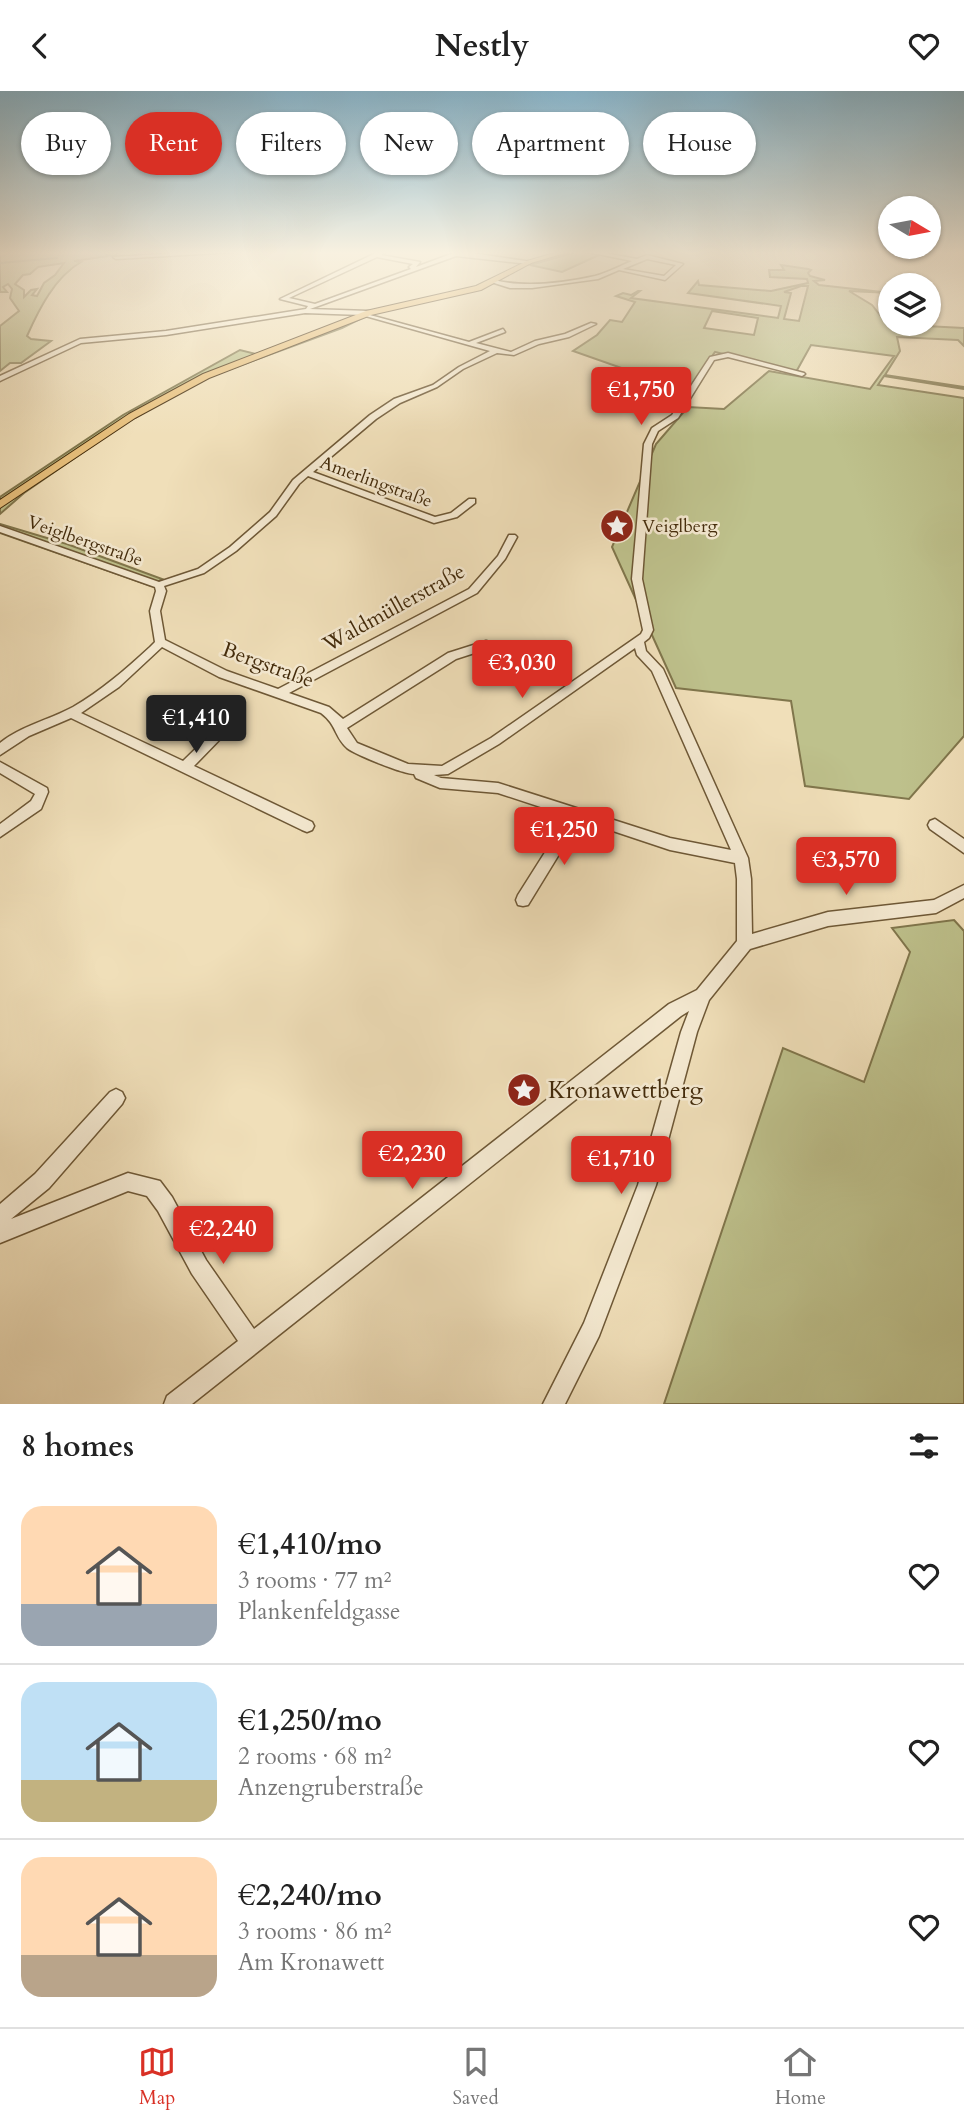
<!DOCTYPE html>
<html lang="en">
<head>
<meta charset="utf-8">
<style>
	body { margin:0; font-family:Cardo,serif; background:#f6f6f6; color:#222; height:100vh; display:flex; flex-direction:column; font-size:26px; white-space:nowrap }
	* { box-sizing:border-box; margin:0 }
	p { font-size:23px; color:#767676 }
	.icon { flex:none; width:38px; height:38px; fill:none; stroke:currentColor; stroke-width:2; stroke-linecap:round; stroke-linejoin:round }
	.map { position:relative; height:1313px; overflow:hidden }
	.sheet { display:flex; flex-direction:column; background:#fff; flex:1 }
	.sheet>* { flex:none }
	.top-card { position:absolute; left:21px; top:21px; width:922px; height:63px; display:flex; gap:14px }
	.needle { width:46px; rotate:100deg }
	.buttons { position:absolute; left:878px; top:105px; display:grid; gap:14px }
	.buttons a { display:grid; place-items:center; width:63px; height:63px; border-radius:50%; background:#fff; box-shadow:0 2px 5px #0004; font-size:35px }
	.price { position:absolute; translate:-50% -60px; padding:0 16px; border-radius:7px; background:#d93025; color:#fff; font-size:23px; line-height:46px; filter:drop-shadow(0 2px 4px #0008) }
	.price::after { content:''; position:absolute; left:50%; top:42px; width:21px; height:16px; margin-left:-10px; background:inherit; clip-path:polygon(0 0,100% 0,50% 100%) }
	.price.current { background:#222; color:#fff }
	ul { padding:0; list-style:none }
	li { display:flex; align-items:center; gap:21px; height:175px; padding:0 21px }
	li+li { border-top:2px solid #e0e0e0 }
	li span { display:grid; place-items:center; flex:none; width:196px; height:140px; border-radius:21px; color:#555 }
	li>.icon { margin-inline-start:auto }
	span .icon { width:84px; height:84px; fill:#fffc; stroke-width:1 }
	li b { font-size:30px }
	h2 { display:flex; justify-content:space-between; align-items:center; height:84px; padding:0 21px; font-size:30px }
	.tag { padding:0 24px; border-radius:32px; background:#fff; box-shadow:0 2px 5px #0004; font-size:24px; line-height:63px }
	.tag.current { background:#d93025; color:#fff }
	header { display:flex; justify-content:space-between; align-items:center; height:91px; padding:0 21px; background:#fff; font-size:32px; font-weight:700 }
	.tabs { display:flex; justify-content:space-around; align-items:center; height:98px; border-top:2px solid #e0e0e0; background:#fff; font-size:19px; color:#767676 }
	.tabs a { display:grid; justify-items:center; gap:4px }
	.tabs .current { color:#d93025 }
	.map>svg:first-child { display:block }
	.green { fill:#bec18c; stroke:#80764c; stroke-width:2; fill-rule:evenodd }
	.lines { fill:none; stroke-linecap:round; stroke-linejoin:round }
	.stream { stroke:#78836b; stroke-width:2 }
	.minor-casing { stroke:#6e5836; stroke-width:3 }
	.major-casing { stroke:#432b0b; stroke-width:2 }
	.minor { fill:#f5ead2; fill-rule:evenodd }
	.major { fill:#e8c07c; fill-rule:evenodd }
	.labels { text-anchor:middle; dominant-baseline:central; stroke-width:5; stroke-linejoin:round; paint-order:stroke }
	.far-street-label { font-size:18px; fill:#432b0b; stroke:#f5ead2 }
	.far-poi-label { font-size:18px; fill:#432b0b; stroke:#f5ead2; text-anchor:start }
	.street-label { font-size:21px; fill:#432b0b; stroke:#f5ead2 }
	.near-poi-label { font-size:24px; fill:#432b0b; stroke:#f5ead2; text-anchor:start }
</style>
</head>
<body>
<header><svg class="icon" aria-label="back" viewBox="0 0 24 24"><path d="M15 5l-7 7 7 7"/></svg>Nestly<svg class="icon" aria-label="heart" viewBox="0 0 24 24"><path d="M12 20l-8-8c-3-5 5-10 8-4 3-6 11-1 8 4z"/></svg></header>
<div class="map">
<svg width="964" height="1313" viewBox="0 0 964 1313">
	<rect width="100%" height="100%" fill="#f0dfb9"/>
	<filter id="stains"><feTurbulence type="fractalNoise" baseFrequency=".00286" numOctaves="4"/><feColorMatrix values="0 0 0 0 .2 0 0 0 0 .09 0 0 0 0 .02 0 0 0 .5 -.17"/></filter>
	<radialGradient id="worn" r=".72"><stop offset=".6" stop-color="#630" stop-opacity="0"/><stop offset="1" stop-color="#630" stop-opacity=".3"/></radialGradient>
	<!-- green -->
	<g class="green">
		<path d="M0 160H119L115 165 105 164 108 165 74 170 81 171C55 186 39 218 27 245L31 248 51 250 21 272H10L0 280V235L19 220 10 207 12 198 8 193 3 196 7 201H0ZM64 172 55 184 44 192 37 205 32 204 37 198 31 199 24 206V199L15 193 23 184 30 183 38 176Z"/>
		<path d="M580 160 599 164 562 181 530 174Z"/>
		<path d="M781 174 808 178 811 179 808 182 810 185 825 189 814 190 819 194 891 202 849 200 872 214 887 233 964 237V255L958 249 897 246 900 260 885 284 964 296V298L884 285 878 294 964 307V645L909 708 805 695 791 610 676 597 612 456 656 353 688 316 724 318 769 280 870 298 894 265 811 254 796 281 715 261 687 300 573 260 597 244 610 229 622 231 635 211 616 205 623 202 631 204 638 200H640L631 207 778 227 781 215 688 202 698 190 699 194 771 200 808 192 807 188 770 186 769 179H784ZM801 195H808L799 230 784 228 791 202 784 201ZM712 220 758 227 754 244 704 237Z"/>
		<path d="M364 226 342 237 209 286 180 301 121 335 24 402 0 423V406L123 324 240 259 256 263Z"/>
		<path d="M0 433 67 453 162 488 151 495 0 442Z"/>
		<path d="M954 829 964 840V1313H664L783 957 864 991 910 861 892 837Z"/>
	</g>
	<g class="lines">
		<!-- stream -->
		<path class="stream" d="M0 172 57 167"/>
		<!-- minor casing -->
		<g class="minor-casing">
			<g id="minor">
				<path d="M211 160H251L116 168 113 166Z"/>
				<path d="M380 160H387L381 164 420 171 416 176 459 160 532 171 529 173 456 165 310 218 369 220 372 222 370 224 469 251 503 238 505 241 476 252 511 261 535 250 565 243 591 232 596 233 569 246 539 253 514 264 497 262 463 278 437 296 400 312 376 328 313 381 435 426 451 422 469 408H475V412L457 426 434 432 308 385 299 393 276 425 236 460 204 482 164 495 166 500 160 520 165 549 227 580 278 598 469 498 498 465 509 444H515L517 446 505 468 477 502 289 602 329 616 343 628 448 562 486 550 490 551 491 554 490 557 456 568 347 637 357 652 408 673 442 675 491 647 641 543 643 539 632 488 644 353 652 337 672 324 710 266 728 262 804 282 805 283 802 285 728 266 714 269 678 327 658 340 652 353 642 488 653 539 649 547 644 551 646 560 663 578 748 767 751 788 752 843 828 821 934 809 964 794V807L936 822 828 835 750 858 709 909 697 941 656 1094 599 1245 565 1313H543L584 1232 638 1094 681 941 689 920 681 925 192 1313H164L167 1305 238 1250 192 1183 158 1120 147 1105 128 1100 0 1152V1113L35 1083 110 1001 116 998 122 1001 125 1007 122 1013 49 1097 11 1128 128 1082 160 1090 172 1106 206 1169 254 1238 669 913 697 899 737 850V788L735 772 670 759 580 729 528 814 523 815 518 814 516 809 518 804 568 725 498 702 440 697 416 687 414 683C403 683 356 664 347 657 334 645 337 634 321 622L219 586 162 556 119 596 81 622 183 670 219 635H227L229 638 227 641 194 675 312 731 314 735 312 739 307 741 302 739 71 627 29 645 0 664V652C21 635 49 629 73 616 101 600 126 578 150 556L155 551 150 520 156 500 155 496 0 441V435L159 491 198 478 230 456 270 421 293 389 370 324 394 308 433 294 459 276 490 260 362 224 305 222 166 244 81 252 2 289 0 290V285L80 248 166 240 306 218 308 215 280 208ZM377 166 413 173 409 176 411 178 315 213 289 207ZM635 557 637 564 652 580 731 759 670 747 498 692 441 687 434 684 448 683 499 653Z"/>
				<path d="M583 160H594L637 168 647 164 683 173 665 189 619 179 598 188 532 197H510L491 191 494 189C526 197 563 192 595 185 607 182 620 175 632 170ZM647 168 676 174 664 185 623 178Z"/>
				<path d="M0 671 47 697 48 701 41 718 0 746V733L31 710 35 703 0 682Z"/>
				<path d="M935 728 964 748V762L930 738 928 734 930 730Z"/>
			</g>
		</g>
		<!-- major casing -->
		<g class="major-casing">
			<path id="major" d="M561 160H572L531 172 481 199 371 224 209 287 135 327 0 417V409L129 323 203 283 366 220 476 195 527 170Z"/>
		</g>
		<!-- minor -->
		<use href="#minor" class="minor"/>
		<!-- major -->
		<use href="#major" class="major"/>
	</g>
	<!-- sky -->
	<linearGradient id="sky" x2="0" y2="1"><stop stop-color="#89b8d0"/><stop offset="0.47" stop-color="#f8f1e0"/><stop offset="1" stop-color="#f8f1e0" stop-opacity="0"/></linearGradient>
	<rect width="964" height="344" fill="url(#sky)"/>
	<!-- icons -->
	<defs>
		<g id="sight-disc" transform="scale(1.75)"><circle r="9.5" fill="#8f2418" stroke="#f5ead2"/><path d="M0-6L1.8-2.2L6-1.7L2.9 1.2L3.7 5.4L0 3.3L-3.7 5.4L-2.9 1.2L-6-1.7L-1.8-2.2Z" fill="#fff"/></g>
	</defs>
	<g fill-rule="evenodd">
		<use href="#sight-disc" x="617" y="435"/>
		<use href="#sight-disc" x="524" y="999"/>
	</g>
	<g class="labels">
		<!-- far-street labels -->
		<g class="far-street-label">
			<text transform="translate(376 391) rotate(20)">Amerlingstraße</text>
			<text transform="translate(85 450) rotate(19)">Veiglbergstraße</text>
		</g>
		<!-- far-poi labels -->
		<g class="far-poi-label">
			<text x="642" y="435">Veiglberg</text>
		</g>
		<!-- street labels -->
		<g class="street-label">
			<text transform="translate(394 517) rotate(-29)">Waldmüllerstraße</text>
			<text transform="translate(268 574) rotate(20)">Bergstraße</text>
		</g>
		<!-- near-poi labels -->
		<g class="near-poi-label">
			<text x="548" y="999">Kronawettberg</text>
		</g>
	</g>
	<rect width="100%" height="100%" filter="url(#stains)"/>
	<rect width="100%" height="100%" fill="url(#worn)"/>
</svg>
<div class="buttons">
<a><svg class="needle" viewBox="-14 -14 28 28"><path d="M0-13l5 13h-10z" fill="#e53935"/><path d="M0 13l5-13h-10z" fill="#767676"/></svg></a>
<a><svg class="icon" aria-label="layers" viewBox="0 0 24 24"><path d="M12 4l9 5-9 5-9-5zM3 14l9 5 9-5"/></svg></a>
</div>
<b class="price" style="left:641px;top:336px">€1,750</b>
<b class="price" style="left:522px;top:609px">€3,030</b>
<b class="price current" style="left:196px;top:664px">€1,410</b>
<b class="price" style="left:564px;top:776px">€1,250</b>
<b class="price" style="left:846px;top:806px">€3,570</b>
<b class="price" style="left:412px;top:1100px">€2,230</b>
<b class="price" style="left:621px;top:1105px">€1,710</b>
<b class="price" style="left:223px;top:1175px">€2,240</b>
<div class="top-card">
<a class="tag">Buy</a>
<a class="tag current">Rent</a>
<a class="tag">Filters</a>
<a class="tag">New</a>
<a class="tag">Apartment</a>
<a class="tag">House</a>
</div>
</div>
<section class="sheet">
<h2>8 homes<svg class="icon" aria-label="filters" viewBox="0 0 24 24"><path d="M4 7h16M4 17h16"/><circle cx="9" cy="7" r="2"/><circle cx="15" cy="17" r="2"/></svg></h2>
<ul>
<li><span style="background:linear-gradient(#ffd9b3 70%,#9aa5b1 0)"><svg class="icon" aria-label="home" viewBox="0 0 24 24"><path d="M3 11l9-7 9 7M6 9v11h12V9"/></svg></span><div><b>€1,410/mo</b><p>3 rooms · 77 m²</p><p>Plankenfeldgasse</p></div><svg class="icon" aria-label="heart" viewBox="0 0 24 24"><path d="M12 20l-8-8c-3-5 5-10 8-4 3-6 11-1 8 4z"/></svg></li>
<li><span style="background:linear-gradient(#bfe0f5 70%,#c2b280 0)"><svg class="icon" aria-label="home" viewBox="0 0 24 24"><path d="M3 11l9-7 9 7M6 9v11h12V9"/></svg></span><div><b>€1,250/mo</b><p>2 rooms · 68 m²</p><p>Anzengruberstraße</p></div><svg class="icon" aria-label="heart" viewBox="0 0 24 24"><path d="M12 20l-8-8c-3-5 5-10 8-4 3-6 11-1 8 4z"/></svg></li>
<li><span style="background:linear-gradient(#ffd9b3 70%,#b9a48a 0)"><svg class="icon" aria-label="home" viewBox="0 0 24 24"><path d="M3 11l9-7 9 7M6 9v11h12V9"/></svg></span><div><b>€2,240/mo</b><p>3 rooms · 86 m²</p><p>Am Kronawett</p></div><svg class="icon" aria-label="heart" viewBox="0 0 24 24"><path d="M12 20l-8-8c-3-5 5-10 8-4 3-6 11-1 8 4z"/></svg></li>
</ul>
</section>
<nav class="tabs">
<a class="current"><svg class="icon" aria-label="map" viewBox="0 0 24 24"><path d="M3 6l6-2 6 2 6-2v14l-6 2-6-2-6 2zM9 4v14M15 6v14"/></svg>Map</a>
<a><svg class="icon" aria-label="saved" viewBox="0 0 24 24"><path d="M7 4h10v16l-5-4-5 4z"/></svg>Saved</a>
<a><svg class="icon" aria-label="home" viewBox="0 0 24 24"><path d="M3 11l9-7 9 7M6 9v11h12V9"/></svg>Home</a>
</nav>
</body>
</html>
